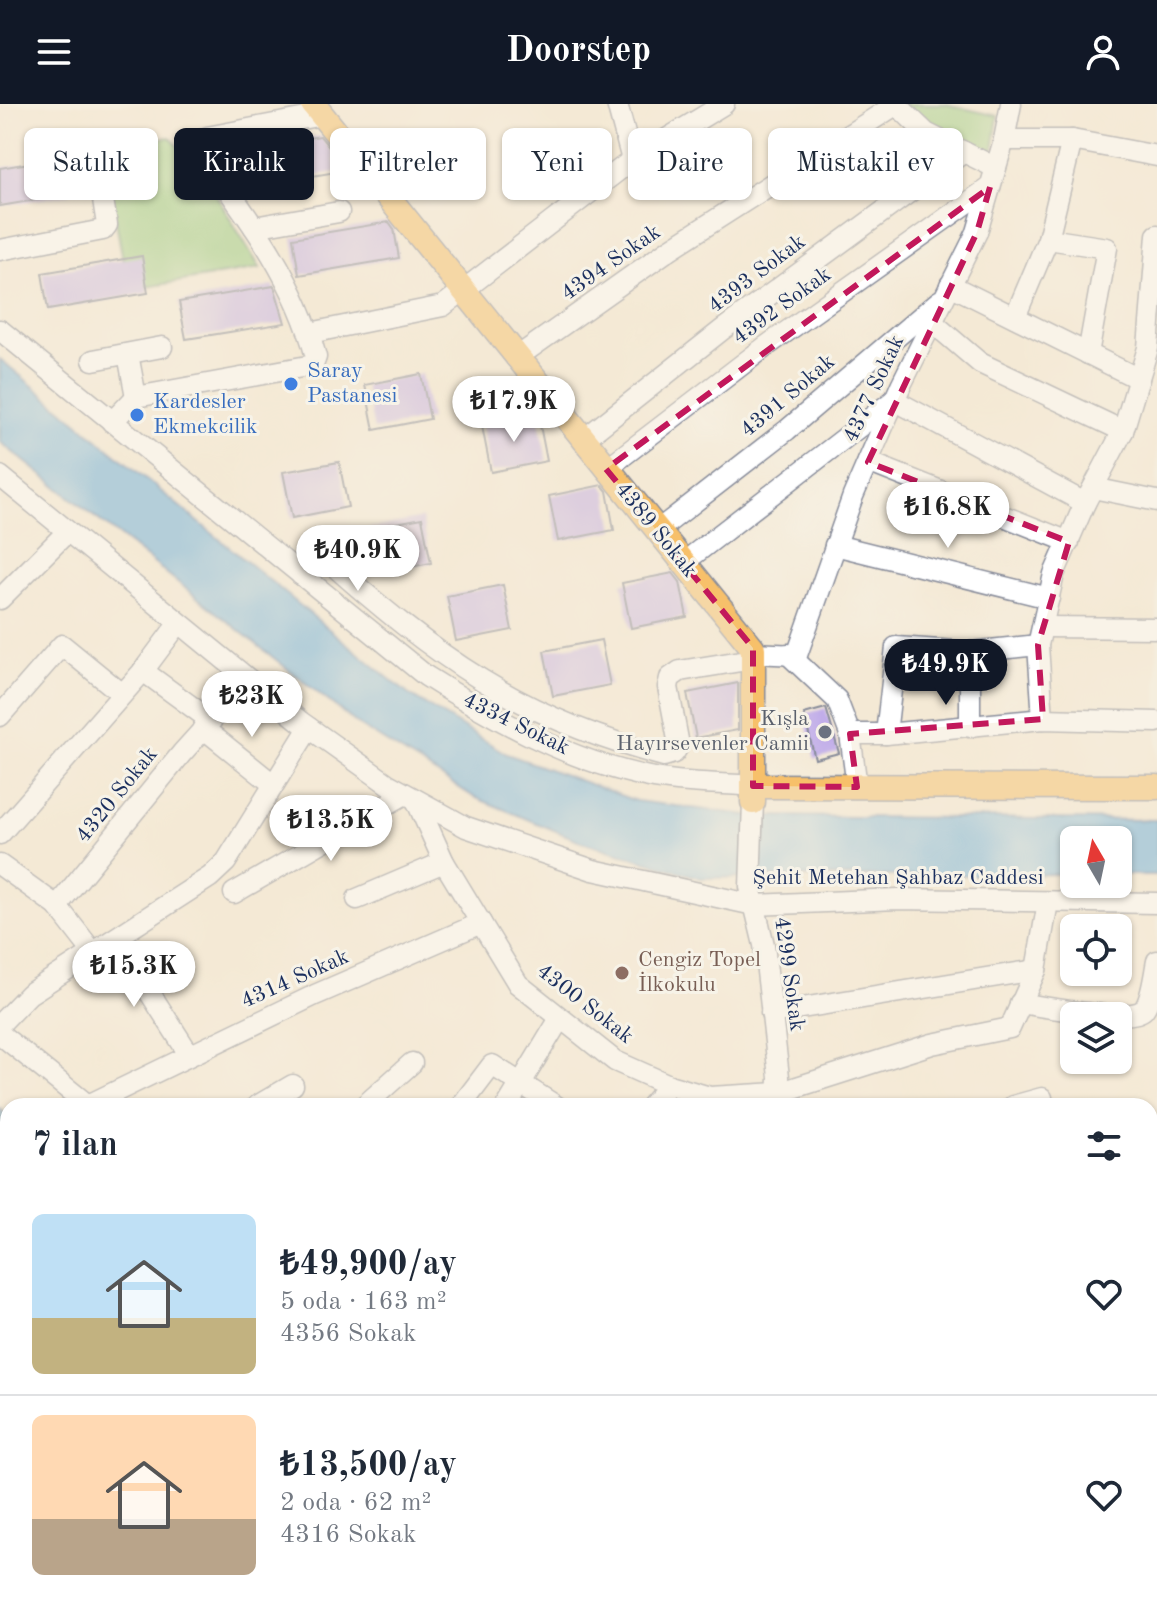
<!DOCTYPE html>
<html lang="tr">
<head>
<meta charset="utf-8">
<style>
	body { margin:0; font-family:"Old Standard TT",serif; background:#f6f6f7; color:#1f2937; height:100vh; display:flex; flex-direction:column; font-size:30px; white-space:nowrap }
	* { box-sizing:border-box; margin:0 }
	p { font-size:26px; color:#747a83 }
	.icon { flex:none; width:44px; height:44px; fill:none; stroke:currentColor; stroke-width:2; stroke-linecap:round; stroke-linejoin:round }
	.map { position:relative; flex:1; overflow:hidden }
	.side { position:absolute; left:0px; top:994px; width:1158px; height:512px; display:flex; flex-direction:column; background:#fff; border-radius:24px 24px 0 0; box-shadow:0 2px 6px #0004 }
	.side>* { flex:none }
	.guide { position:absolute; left:24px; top:24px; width:1110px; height:72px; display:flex; gap:16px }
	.needle { width:52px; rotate:351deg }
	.fabs { position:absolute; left:1060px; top:722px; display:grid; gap:16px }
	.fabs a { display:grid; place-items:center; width:72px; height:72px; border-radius:12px; background:#fff; box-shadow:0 2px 6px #0004; font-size:40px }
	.price { position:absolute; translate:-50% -68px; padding:0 18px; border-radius:28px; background:#fff; color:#222; font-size:26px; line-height:52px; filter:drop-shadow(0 2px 4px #0008) }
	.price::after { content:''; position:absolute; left:50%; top:48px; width:24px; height:18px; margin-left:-12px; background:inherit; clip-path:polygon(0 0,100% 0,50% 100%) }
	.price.active { background:#111827; color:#fff }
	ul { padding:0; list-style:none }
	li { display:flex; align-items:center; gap:24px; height:200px; padding:0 32px }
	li+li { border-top:2px solid #e0e1e3 }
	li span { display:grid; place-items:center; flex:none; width:224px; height:160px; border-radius:12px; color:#555 }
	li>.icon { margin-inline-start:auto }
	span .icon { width:96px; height:96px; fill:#fffc; stroke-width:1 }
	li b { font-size:34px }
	h2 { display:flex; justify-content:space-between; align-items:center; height:96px; padding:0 32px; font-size:34px }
	.tag { padding:0 28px; border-radius:12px; background:#fff; box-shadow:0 2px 6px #0004; font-size:28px; line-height:72px }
	.tag.active { background:#111827; color:#fff }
	header { display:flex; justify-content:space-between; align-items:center; height:104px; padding:0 32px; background:#111827; color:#fff; font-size:36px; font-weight:800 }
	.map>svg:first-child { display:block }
	.green { fill:#95cb7d; stroke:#587d6e; stroke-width:2 }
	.water { fill:#66addd; stroke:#406e9e; stroke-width:2 }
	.building { fill:#c1ade9 }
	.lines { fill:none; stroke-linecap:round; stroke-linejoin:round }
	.minor-casing { stroke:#888c9a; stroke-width:23 }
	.major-casing { stroke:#888c9a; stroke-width:27 }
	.minor { stroke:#fff; stroke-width:20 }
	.major { stroke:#f7c06b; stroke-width:24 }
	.marked { fill:none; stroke:#c2185b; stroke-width:6; stroke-dasharray:16 10; stroke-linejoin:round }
	.shop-dot { fill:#3f7fe0; stroke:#f7f3e8; stroke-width:3 }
	.worship-dot { fill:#6b7280; stroke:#f7f3e8; stroke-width:3 }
	.education-dot { fill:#8d6e63; stroke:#f7f3e8; stroke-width:3 }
	.labels { text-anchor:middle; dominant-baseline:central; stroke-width:6; stroke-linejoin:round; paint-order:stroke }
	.street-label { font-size:22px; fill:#1b2f5e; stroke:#f7f3e8 }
	.shop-label { font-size:22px; fill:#366cbe; stroke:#f7f3e8; text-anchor:start }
	.worship-label { font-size:22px; fill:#5b616d; stroke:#f7f3e8; text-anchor:end }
	.education-label { font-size:22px; fill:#785e54; stroke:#f7f3e8; text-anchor:start }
</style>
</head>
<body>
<header><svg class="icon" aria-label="menu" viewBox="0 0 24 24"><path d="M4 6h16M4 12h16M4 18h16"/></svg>Doorstep<svg class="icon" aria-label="person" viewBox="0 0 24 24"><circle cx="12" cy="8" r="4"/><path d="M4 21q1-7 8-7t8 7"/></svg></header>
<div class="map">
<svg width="1157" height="1506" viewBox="0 0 1157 1506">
	<rect width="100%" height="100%" fill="#f7f3e8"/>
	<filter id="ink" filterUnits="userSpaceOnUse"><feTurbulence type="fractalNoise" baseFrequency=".0125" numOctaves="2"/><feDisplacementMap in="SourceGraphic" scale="16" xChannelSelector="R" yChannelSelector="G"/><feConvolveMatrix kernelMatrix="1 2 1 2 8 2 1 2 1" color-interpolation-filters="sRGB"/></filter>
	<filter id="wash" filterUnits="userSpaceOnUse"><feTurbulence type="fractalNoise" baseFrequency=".006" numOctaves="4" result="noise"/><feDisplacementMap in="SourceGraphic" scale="32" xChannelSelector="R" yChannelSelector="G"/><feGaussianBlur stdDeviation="1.8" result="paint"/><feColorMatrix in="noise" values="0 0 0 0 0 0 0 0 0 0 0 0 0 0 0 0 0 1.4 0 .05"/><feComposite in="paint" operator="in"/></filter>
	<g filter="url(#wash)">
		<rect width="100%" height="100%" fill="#f4e9d5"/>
		<!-- green -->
		<g class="green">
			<path d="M901 0H945L998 12 991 62Z"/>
			<path d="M170 33 207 76 260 164 128 186 103 42Z"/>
			<path d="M8 1486V1498H58L66 1506H0Z"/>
		</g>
		<!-- water -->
		<g class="water">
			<path d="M0 255 408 590 507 650 636 697 755 712 1157 716V771H1118V736H1074V770L701 774 585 739 474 693 360 622 0 338Z"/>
			<path d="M0 1005 8 1012V1395L0 1389Z"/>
			<path d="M122 1498H602L609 1506H129Z"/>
		</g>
		<g id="blocks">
			<!-- building -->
			<g class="building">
				<path d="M320 32 333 48 336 68 242 84 234 72 230 47Z"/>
				<path d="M64 53 71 90 0 102V64Z"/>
				<path d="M389 118 394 125 399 154 299 171 293 134Z"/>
				<path d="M142 152 148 189 48 206 42 169Z"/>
				<path d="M274 182 285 219 186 235 179 198Z"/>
				<path d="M421 270 430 315 374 326 365 281Z"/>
				<path d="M538 311 547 357 491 368 482 322Z"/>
				<path d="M339 358 348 403 292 414 283 368Z"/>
				<path d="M602 381 607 387 614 426 558 437 549 392Z"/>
				<path d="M422 414 431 459 375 470 366 425Z"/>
				<path d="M673 469 680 478 687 513 631 524 622 479Z"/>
				<path d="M503 481 512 526 456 537 447 492Z"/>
				<path d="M601 536 610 581 553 592 544 547Z"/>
				<path d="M738 579V626L696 634 687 589Z"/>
				<path d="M826 604 839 649 815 655 804 610Z"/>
			</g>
		</g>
	</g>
	<g filter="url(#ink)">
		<use href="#blocks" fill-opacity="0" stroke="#888c9a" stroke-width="2"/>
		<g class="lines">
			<!-- minor casing -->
			<g class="minor-casing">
				<g id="minor">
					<path d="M617 0 632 56"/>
					<path d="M896 0 926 29 996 64"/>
					<path d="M1004 36H1072L1157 52"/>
					<path d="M254 123 339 108"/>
					<path d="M1048 135 1107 144 1088 250"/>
					<path d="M0 146 103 126 107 121 95 44"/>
					<path d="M950 181 1139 275"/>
					<path d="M1015 213 1048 135 1072 36"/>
					<path d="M932 218 980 259 1123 327"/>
					<path d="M0 226 426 572C494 615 569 657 649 673 683 680 719 679 753 682"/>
					<path d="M310 229 443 202 632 56 724 0"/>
					<path d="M128 250 136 293"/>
					<path d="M516 254 670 145 897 0"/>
					<path d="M93 256 162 243"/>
					<path d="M112 318 136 293 313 261 316 253C296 176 249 114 202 50L201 39 207 33 322 11"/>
					<path d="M583 336 722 226 964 48"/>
					<path d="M868 358 1069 438"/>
					<path d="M606 365 765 243 990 83"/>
					<path d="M0 372 301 618 388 680 466 723 593 766 754 801 898 795 1157 799"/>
					<path d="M1093 384 1157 397"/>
					<path d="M657 427 787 326 939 197"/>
					<path d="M835 441 1049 494"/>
					<path d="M683 459 894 296 1085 399"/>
					<path d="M301 471 317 454H325C433 551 522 616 664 652L674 649 679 641 668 583 670 574 680 567 741 557"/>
					<path d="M0 495 67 428"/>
					<path d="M1044 523 1157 524"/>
					<path d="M970 548V623"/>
					<path d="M753 549 797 551 853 392 901 281 977 128 1004 36 1011 0"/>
					<path d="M788 550 837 596 850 630 857 683"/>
					<path d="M143 567 210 616"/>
					<path d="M0 612 62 541 121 589"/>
					<path d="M1043 615 1038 541 1054 470 1085 399 1123 327 1148 244 1157 131"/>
					<path d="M203 624 273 680"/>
					<path d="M850 630H886L1043 615 1157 618"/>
					<path d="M886 630 896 543 970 548 1038 541"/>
					<path d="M416 696 444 758 518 880 615 957 669 981 710 993 778 989 932 940 1010 924 1036 866 1048 798"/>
					<path d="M753 698 750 783 764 841 779 973 778 1002"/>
					<path d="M0 730 143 567 178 520"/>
					<path d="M0 761 57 802 92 847"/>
					<path d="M234 789 405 690"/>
					<path d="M357 795 444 758"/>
					<path d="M57 802 182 649 248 576"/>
					<path d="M116 836 189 950"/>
					<path d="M1020 899C1040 902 1133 920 1144 905 1152 894 1154 871 1157 857"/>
					<path d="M771 909 1036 866"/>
					<path d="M0 920 29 890 210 773 226 758 309 624"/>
					<path d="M0 930 89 1002"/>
					<path d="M88 1001 315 891 481 819"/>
					<path d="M257 1002 293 981"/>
					<path d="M364 1002 412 959"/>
					<path d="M461 1002 492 961 556 1002"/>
					<path d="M507 1002 559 916"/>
					<path d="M651 1002 669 981"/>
					<path d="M1013 1002 1042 994"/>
					<path d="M1150 1063 1157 1062"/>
					<path d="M0 1428 8 1435"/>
					<path d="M72 1498 79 1506"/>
					<path d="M675 1506 678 1498"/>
					<path d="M836 1506 854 1498"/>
					<path d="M1155 1506 1157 1503"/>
				</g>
			</g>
			<!-- major casing -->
			<g class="major-casing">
				<g id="major">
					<path d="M313 0 753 544V698"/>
					<path d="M753 682 1157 683"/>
					<path d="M1150 1138 1157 1118"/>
					<path d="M1150 1375 1157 1419"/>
				</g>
			</g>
			<!-- minor -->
			<use href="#minor" class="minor"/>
			<!-- major -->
			<use href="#major" class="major"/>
		</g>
	</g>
	<!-- marked area -->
	<path d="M0 0H1157V1506H0ZM990 83 977 128 868 358 1069 438 1038 541 1043 615 850 630 857 683 753 682V544L606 365Z" fill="#f4e9d5" fill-opacity=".55" fill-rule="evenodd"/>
	<path class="marked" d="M990 83 977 128 868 358 1069 438 1038 541 1043 615 850 630 857 683 753 682V544L606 365Z"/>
	<!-- markers -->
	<g class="shop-dot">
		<circle cx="291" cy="280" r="8"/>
		<circle cx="137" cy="311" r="8"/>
	</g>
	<circle class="worship-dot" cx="825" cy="628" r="8"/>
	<circle class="education-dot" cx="622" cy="869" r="8"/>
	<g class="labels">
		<!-- street labels -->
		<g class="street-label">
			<text transform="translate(611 159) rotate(-35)">4394 Sokak</text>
			<text transform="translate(757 170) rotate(-37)">4393 Sokak</text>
			<text transform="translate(782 202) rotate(-36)">4392 Sokak</text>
			<text transform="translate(874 285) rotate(-65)">4377 Sokak</text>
			<text transform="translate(788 292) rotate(-40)">4391 Sokak</text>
			<text transform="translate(656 426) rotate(51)">4389 Sokak</text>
			<text transform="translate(516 620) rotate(26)">4334 Sokak</text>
			<text transform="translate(117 691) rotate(-51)">4320 Sokak</text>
			<text x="898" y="774">Şehit Metehan Şahbaz Caddesi</text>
			<text transform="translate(789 870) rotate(82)">4299 Sokak</text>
			<text transform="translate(295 875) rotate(-24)">4314 Sokak</text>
			<text transform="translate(585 900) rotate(38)">4300 Sokak</text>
		</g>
		<!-- shop labels -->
		<g class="shop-label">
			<text x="307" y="267">Saray<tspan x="307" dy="25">Pastanesi</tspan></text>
			<text x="153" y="298">Kardesler<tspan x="153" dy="25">Ekmekcilik</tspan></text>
		</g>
		<!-- worship labels -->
		<g class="worship-label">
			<text x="809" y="615">Kışla<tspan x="809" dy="25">Hayırsevenler Camii</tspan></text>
		</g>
		<!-- education labels -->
		<g class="education-label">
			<text x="638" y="856">Cengiz Topel<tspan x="638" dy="25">İlkokulu</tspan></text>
		</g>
	</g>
</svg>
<div class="fabs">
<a><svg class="needle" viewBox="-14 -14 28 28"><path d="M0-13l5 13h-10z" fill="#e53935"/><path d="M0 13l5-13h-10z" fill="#747a83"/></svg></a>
<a><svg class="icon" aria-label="locate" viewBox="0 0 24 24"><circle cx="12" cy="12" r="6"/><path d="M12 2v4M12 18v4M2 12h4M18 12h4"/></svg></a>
<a><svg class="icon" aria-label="layers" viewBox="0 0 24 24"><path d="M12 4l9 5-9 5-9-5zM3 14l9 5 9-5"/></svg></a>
</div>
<b class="price" style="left:514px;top:340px">₺17.9K</b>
<b class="price" style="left:948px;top:446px">₺16.8K</b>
<b class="price" style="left:358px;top:489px">₺40.9K</b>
<b class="price active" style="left:946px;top:603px">₺49.9K</b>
<b class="price" style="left:252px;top:635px">₺23K</b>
<b class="price" style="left:331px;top:759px">₺13.5K</b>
<b class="price" style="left:134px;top:905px">₺15.3K</b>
<div class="guide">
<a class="tag">Satılık</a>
<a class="tag active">Kiralık</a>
<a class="tag">Filtreler</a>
<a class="tag">Yeni</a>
<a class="tag">Daire</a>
<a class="tag">Müstakil ev</a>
</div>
<section class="side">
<h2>7 ilan<svg class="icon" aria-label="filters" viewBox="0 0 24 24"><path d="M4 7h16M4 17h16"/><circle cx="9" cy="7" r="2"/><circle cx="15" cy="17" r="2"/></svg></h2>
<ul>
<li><span style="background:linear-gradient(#bfe0f5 65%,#c2b280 0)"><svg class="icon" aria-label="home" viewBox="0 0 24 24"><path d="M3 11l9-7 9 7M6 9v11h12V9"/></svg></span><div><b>₺49,900/ay</b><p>5 oda · 163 m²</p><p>4356 Sokak</p></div><svg class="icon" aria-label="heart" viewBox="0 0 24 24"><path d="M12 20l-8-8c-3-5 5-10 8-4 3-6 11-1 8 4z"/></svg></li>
<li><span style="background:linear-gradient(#ffd9b3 65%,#b9a48a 0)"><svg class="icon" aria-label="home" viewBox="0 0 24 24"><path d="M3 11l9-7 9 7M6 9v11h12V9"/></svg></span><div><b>₺13,500/ay</b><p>2 oda · 62 m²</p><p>4316 Sokak</p></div><svg class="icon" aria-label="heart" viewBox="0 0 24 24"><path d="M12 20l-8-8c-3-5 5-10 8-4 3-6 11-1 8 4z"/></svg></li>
</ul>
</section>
</div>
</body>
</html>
